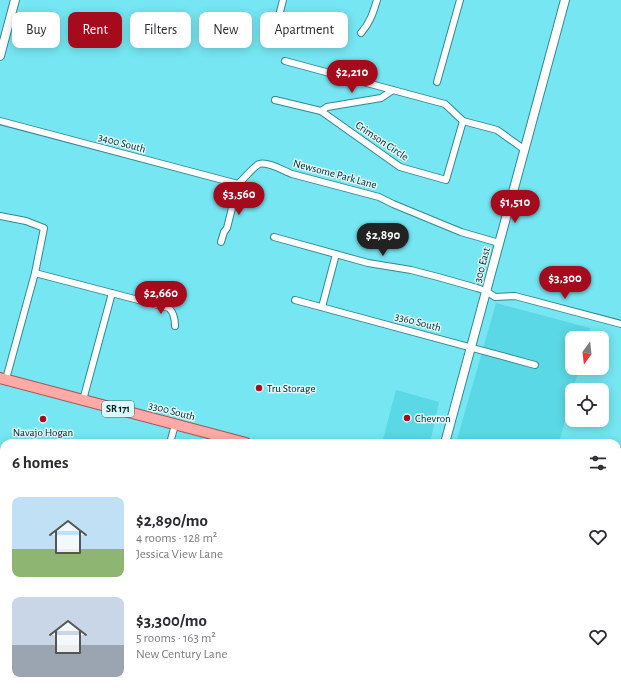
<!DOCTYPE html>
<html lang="en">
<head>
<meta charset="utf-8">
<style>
	body { margin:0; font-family:"Alegreya Sans",sans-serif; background:#f2f2f3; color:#2b2b33; height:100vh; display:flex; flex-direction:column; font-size:15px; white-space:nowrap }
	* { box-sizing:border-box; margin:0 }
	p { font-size:13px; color:#7c7c81 }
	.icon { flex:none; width:22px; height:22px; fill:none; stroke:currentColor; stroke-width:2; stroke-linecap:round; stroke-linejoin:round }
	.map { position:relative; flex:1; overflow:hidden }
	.drawer { position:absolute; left:0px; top:439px; width:621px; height:256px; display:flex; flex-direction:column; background:#fff; border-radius:12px 12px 0 0; box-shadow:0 2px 10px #0003 }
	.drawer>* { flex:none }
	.top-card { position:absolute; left:12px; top:12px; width:400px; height:36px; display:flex; gap:8px }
	.needle { width:26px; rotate:195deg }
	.controls { position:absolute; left:565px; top:331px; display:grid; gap:8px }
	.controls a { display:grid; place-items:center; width:44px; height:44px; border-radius:8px; background:#fff; box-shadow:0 2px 10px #0003; font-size:20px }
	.price { position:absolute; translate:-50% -34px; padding:0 9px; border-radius:14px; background:#a50b1d; color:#fff; font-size:13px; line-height:26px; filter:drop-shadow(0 1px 2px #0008) }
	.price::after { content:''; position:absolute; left:50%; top:24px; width:12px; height:9px; margin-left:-6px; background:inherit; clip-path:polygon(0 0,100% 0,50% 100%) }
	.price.on { background:#222; color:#fff }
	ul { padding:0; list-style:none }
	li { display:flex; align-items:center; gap:12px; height:100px; padding:0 12px }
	li span { display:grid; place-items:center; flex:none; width:112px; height:80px; border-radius:8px; color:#555 }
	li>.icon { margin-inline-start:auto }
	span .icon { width:48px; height:48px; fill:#fffc; stroke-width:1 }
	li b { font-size:17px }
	h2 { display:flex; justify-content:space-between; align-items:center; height:48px; padding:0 12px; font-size:17px }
	.pill { padding:0 14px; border-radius:8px; background:#fff; box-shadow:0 2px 10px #0003; font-size:14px; line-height:36px }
	.pill.on { background:#a50b1d; color:#fff }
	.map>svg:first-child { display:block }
	.built { fill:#5bd8e5 }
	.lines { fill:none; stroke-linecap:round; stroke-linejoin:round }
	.minor-casing { stroke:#318992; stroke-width:8 }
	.tertiary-casing { stroke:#318992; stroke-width:10 }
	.primary-casing { stroke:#a85552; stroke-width:12 }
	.minor { stroke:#fff; stroke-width:6 }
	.tertiary { stroke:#fff; stroke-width:8 }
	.primary { stroke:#ffaaa7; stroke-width:10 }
	.poi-dot { fill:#a50b1d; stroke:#dcf9fd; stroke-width:1.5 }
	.labels { text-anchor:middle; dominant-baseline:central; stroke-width:3; stroke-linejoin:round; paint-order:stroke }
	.shield { fill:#dcf9fd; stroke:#466063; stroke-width:1 }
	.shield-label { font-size:10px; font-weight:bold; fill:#061f21 }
	.street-label { font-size:11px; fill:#061f21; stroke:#dcf9fd }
	.poi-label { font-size:11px; fill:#061f21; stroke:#dcf9fd; text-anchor:start }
</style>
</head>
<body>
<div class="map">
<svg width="621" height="695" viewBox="0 0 621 695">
	<rect width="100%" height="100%" fill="#75e6f2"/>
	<!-- built -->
	<g class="built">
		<path d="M496 303 590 328 587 338H572V368H579L573 390H572V395L559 443H456Z"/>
		<path d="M396 390 439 402 430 443H382Z"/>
		<path d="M617 556 621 557V694L609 691H617Z"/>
		<path d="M529 691H572L571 695H544Z"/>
	</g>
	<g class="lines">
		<!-- minor casing -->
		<g class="minor-casing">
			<g id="minor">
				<path d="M361 33C370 23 373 13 377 0"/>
				<path d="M272 43 283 0"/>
				<path d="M285 61 445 104 463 121 497 130 525 150"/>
				<path d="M437 82 460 0"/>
				<path d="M275 100 321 111 400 167 446 180 463 121"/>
				<path d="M321 111 327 107 381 98 393 90"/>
				<path d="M0 121 238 184"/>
				<path d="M238 184C243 180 253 167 259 164 268 161 284 171 292 174L379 197 393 204 461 232 499 243"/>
				<path d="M0 216 26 221 44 228 35 273 6 379"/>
				<path d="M274 237 368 263 411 270 438 277 477 288 486 291 495 297 515 296 621 324"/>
				<path d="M221 242 224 232 227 228 238 184"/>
				<path d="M35 273 169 308C174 313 175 319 175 326"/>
				<path d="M295 300 535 365"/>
				<path d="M322 307 336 254"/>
				<path d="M83 400 112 293"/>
				<path d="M170 443 175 425"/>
				<path d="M0 493 4 494"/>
				<path d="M0 608 4 610"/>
				<path d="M102 695 103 691"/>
			</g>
		</g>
		<!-- tertiary casing -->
		<g class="tertiary-casing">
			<g id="tertiary">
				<path d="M0 56 15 0"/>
				<path d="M445 443 565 0"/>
				<path d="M376 695 377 691"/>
			</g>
		</g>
		<!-- primary casing -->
		<g class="primary-casing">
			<g id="primary">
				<path d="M0 378 246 443"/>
				<path d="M617 544 621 545"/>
			</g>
		</g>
		<!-- minor -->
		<use href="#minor" class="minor"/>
		<!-- tertiary -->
		<use href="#tertiary" class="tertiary"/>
		<!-- primary -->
		<use href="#primary" class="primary"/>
	</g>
	<!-- markers -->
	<g class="poi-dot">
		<circle cx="259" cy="388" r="4"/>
		<circle cx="407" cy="418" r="4"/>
		<circle cx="43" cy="419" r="4"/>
	</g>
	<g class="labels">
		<!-- shield labels -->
		<rect class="shield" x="102" y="401" width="32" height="16" rx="3"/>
		<g class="shield-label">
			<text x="118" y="409">SR 171</text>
		</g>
		<!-- street labels -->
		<g class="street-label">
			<text transform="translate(382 141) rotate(34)">Crimson Circle</text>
			<text transform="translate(122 143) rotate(15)">3400 South</text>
			<text transform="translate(335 174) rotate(15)">Newsome Park Lane</text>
			<text transform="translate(482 265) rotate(-75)">300 East</text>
			<text transform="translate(418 322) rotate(15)">3360 South</text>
			<text transform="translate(172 411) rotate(15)">3300 South</text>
		</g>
		<!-- poi labels -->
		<g class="poi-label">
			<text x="267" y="388">Tru Storage</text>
			<text x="415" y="418">Chevron</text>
			<text x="43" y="432" text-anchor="middle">Navajo Hogan</text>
		</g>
	</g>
</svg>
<div class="controls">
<a><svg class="needle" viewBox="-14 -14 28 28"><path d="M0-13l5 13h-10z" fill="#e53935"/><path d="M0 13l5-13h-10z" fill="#7c7c81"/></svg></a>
<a><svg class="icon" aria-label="locate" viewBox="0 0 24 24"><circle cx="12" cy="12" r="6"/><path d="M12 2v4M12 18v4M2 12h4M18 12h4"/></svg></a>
</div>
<b class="price" style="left:352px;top:94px">$2,210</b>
<b class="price" style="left:239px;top:216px">$3,560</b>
<b class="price" style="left:515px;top:224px">$1,510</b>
<b class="price on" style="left:383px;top:257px">$2,890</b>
<b class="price" style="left:565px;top:300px">$3,300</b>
<b class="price" style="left:161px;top:315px">$2,660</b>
<div class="top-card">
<a class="pill">Buy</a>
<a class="pill on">Rent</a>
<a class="pill">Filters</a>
<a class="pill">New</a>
<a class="pill">Apartment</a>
</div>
<section class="drawer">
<h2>6 homes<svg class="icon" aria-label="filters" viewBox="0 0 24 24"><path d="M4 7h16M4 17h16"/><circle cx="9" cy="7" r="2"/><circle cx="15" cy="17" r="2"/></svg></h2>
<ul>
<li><span style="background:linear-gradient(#bfe0f5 65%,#8fb573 0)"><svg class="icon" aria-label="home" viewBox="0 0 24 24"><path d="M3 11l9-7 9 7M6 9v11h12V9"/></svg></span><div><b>$2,890/mo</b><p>4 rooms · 128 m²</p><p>Jessica View Lane</p></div><svg class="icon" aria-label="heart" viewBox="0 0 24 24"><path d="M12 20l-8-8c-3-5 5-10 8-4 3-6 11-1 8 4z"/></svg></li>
<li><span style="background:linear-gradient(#c9d6e8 60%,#9aa5b1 0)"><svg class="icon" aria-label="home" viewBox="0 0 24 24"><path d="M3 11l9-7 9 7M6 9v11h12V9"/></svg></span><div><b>$3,300/mo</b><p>5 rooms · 163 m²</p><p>New Century Lane</p></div><svg class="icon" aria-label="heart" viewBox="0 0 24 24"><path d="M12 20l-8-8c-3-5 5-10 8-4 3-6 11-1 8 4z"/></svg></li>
</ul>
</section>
</div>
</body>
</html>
